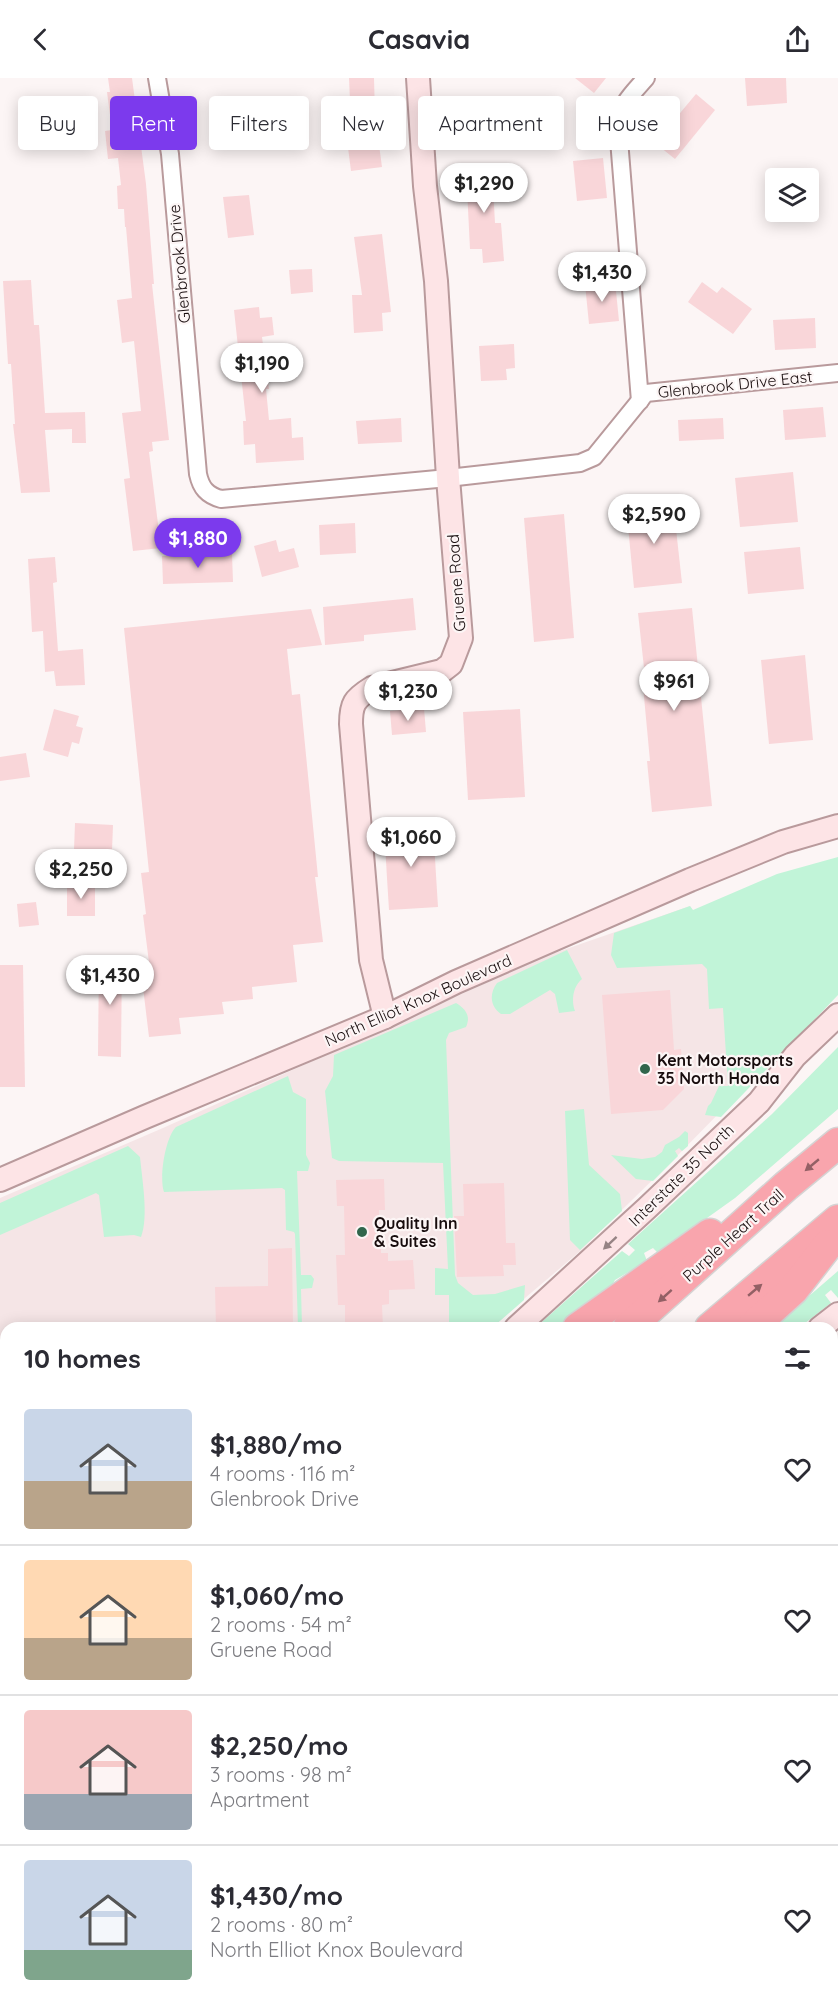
<!DOCTYPE html>
<html lang="en">
<head>
<meta charset="utf-8">
<style>
	body { margin:0; font-family:Quicksand,sans-serif; background:#f2f2f3; color:#2b2b33; height:100vh; display:flex; flex-direction:column; font-size:22px; white-space:nowrap }
	* { box-sizing:border-box; margin:0 }
	p { font-size:20px; color:#7c7c81 }
	.icon { flex:none; width:33px; height:33px; fill:none; stroke:currentColor; stroke-width:2; stroke-linecap:round; stroke-linejoin:round }
	.map { position:relative; flex:1; overflow:hidden }
	.sheet { position:absolute; left:0px; top:1244px; width:838px; height:686px; display:flex; flex-direction:column; background:#fff; border-radius:18px 18px 0 0; box-shadow:0 3px 15px #0003 }
	.sheet>* { flex:none }
	.hud { position:absolute; left:18px; top:18px; width:802px; height:54px; display:flex; gap:12px }
	.tools { position:absolute; left:765px; top:90px; display:grid; gap:12px }
	.tools a { display:grid; place-items:center; width:54px; height:54px; border-radius:6px; background:#fff; box-shadow:0 3px 15px #0003; font-size:30px }
	.price { position:absolute; translate:-50% -51px; padding:0 14px; border-radius:21px; background:#fff; color:#222; font-size:20px; line-height:39px; filter:drop-shadow(0 2px 3px #0008) }
	.price::after { content:''; position:absolute; left:50%; top:36px; width:18px; height:14px; margin-left:-9px; background:inherit; clip-path:polygon(0 0,100% 0,50% 100%) }
	.price.active { background:#7c3aed; color:#fff }
	ul { padding:0; list-style:none }
	li { display:flex; align-items:center; gap:18px; height:150px; padding:0 24px }
	li+li { border-top:2px solid #e1e1e2 }
	li span { display:grid; place-items:center; flex:none; width:168px; height:120px; border-radius:6px; color:#555 }
	li>.icon { margin-inline-start:auto }
	span .icon { width:72px; height:72px; fill:#fffc; stroke-width:1 }
	li b { font-size:26px }
	h2 { display:flex; justify-content:space-between; align-items:center; height:72px; padding:0 24px; font-size:26px }
	.chip { padding:0 21px; border-radius:6px; background:#fff; box-shadow:0 3px 15px #0003; font-size:21px; line-height:54px }
	.chip.active { background:#7c3aed; color:#fff }
	header { display:flex; justify-content:space-between; align-items:center; height:78px; padding:0 24px; background:#fff; font-size:27px; font-weight:800 }
	.map>svg:first-child { display:block }
	.built { fill:#f5e5e6 }
	.green { fill:#c1f4d8 }
	.building { fill:#f9d6d9 }
	.lines { fill:none; stroke-linecap:round; stroke-linejoin:round }
	.street-casing { stroke:#b99a9c; stroke-width:20 }
	.secondary-casing { stroke:#b99a9c; stroke-width:26 }
	.highway-casing { stroke:#d5d3d3; stroke-width:33 }
	.street { stroke:#fff; stroke-width:16 }
	.secondary { stroke:#fde4e6; stroke-width:22 }
	.highway { stroke:#f9a5ad; stroke-width:30 }
	.oneway { fill:#936065 }
	.oneway2 { fill:#968384 }
	.poi-dot { fill:#31664c; stroke:#fcf5f5; stroke-width:2 }
	.labels { text-anchor:middle; dominant-baseline:central; stroke-width:4.5; stroke-linejoin:round; paint-order:stroke }
	.street-label { font-size:16px; fill:#170c0d; stroke:#fcf5f5 }
	.poi-label { font-size:16px; font-weight:bold; fill:#170c0d; stroke:#fcf5f5; text-anchor:start }
</style>
</head>
<body>
<header><svg class="icon" aria-label="back" viewBox="0 0 24 24"><path d="M15 5l-7 7 7 7"/></svg>Casavia<svg class="icon" aria-label="share" viewBox="0 0 24 24"><path d="M12 15V3M7 8l5-5 5 5M5 13v7h14v-7"/></svg></header>
<div class="map">
<svg width="838" height="1928" viewBox="0 0 838 1928">
	<rect width="100%" height="100%" fill="#fcf5f5"/>
	<!-- built -->
	<g class="built">
		<path d="M690 828 773 980 679 1076 579 1174 491 1249 6 1250V1663L0 1668V1120L163 1050 546 878Z"/>
		<path d="M78 1923H814V1928H72Z"/>
	</g>
	<!-- green -->
	<g class="green">
		<path d="M838 779V917L721 1039 705 1037 708 1028 711 1025 719 1008H728L723 930 709 931 707 891 702 886 617 890 611 877 614 855 690 828 693 832 777 796Z"/>
		<path d="M567 872 582 901C573 908 571 923 575 933L559 935 555 916 550 912 510 936H501C490 928 489 916 497 905Z"/>
		<path d="M456 925C466 931 471 938 466 949L449 955 446 962 455 1197 458 1205 473 1217 495 1216 525 1207 524 1222 493 1249H449V1217H435V1190L448 1191 443 1085 339 1083 332 1080 325 1013 333 998 334 977Z"/>
		<path d="M838 969V1031L735 1120 658 1175 653 1170 644 1175 647 1183 615 1202 611 1209 557 1249 535 1250 622 1173 629 1178 635 1172 628 1166 772 1036Z"/>
		<path d="M288 998 293 1014 306 1021V1077L310 1085 308 1093H297L301 1197H311L314 1201 312 1210 301 1211 302 1249H298L295 1156 294 1154 286 1152 285 1112 282 1110 164 1114C159 1100 165 1060 176 1049Z"/>
		<path d="M584 1031 589 1087 620 1116 622 1133 580 1172 570 1162 565 1033Z"/>
		<path d="M685 1053 688 1055V1068L682 1073 679 1070 675 1073 678 1078 653 1103 636 1101 611 1077 642 1081 655 1079 662 1074 665 1067 679 1059Z"/>
		<path d="M128 1068 140 1079C142 1101 149 1139 141 1159L134 1157 104 1159 99 1117 96 1115 0 1157V1125Z"/>
		<path d="M838 1193V1220L831 1212 825 1217 831 1225 800 1249 772 1250Z"/>
		<path d="M0 1416H6V1660L0 1665Z"/>
		<path d="M838 1664V1878L833 1879 832 1665Z"/>
	</g>
	<!-- building -->
	<g class="building">
		<path d="M108 0H132L146 106 154 206H152L169 362 152 364 153 373 149 374 161 470 133 473 124 401 130 400 122 335 141 333 134 263 122 265 117 222 132 220 126 149H125L124 131H118L117 108 121 107 118 80 108 81 105 53 112 52 107 14H110Z"/>
		<path d="M349 0H374L375 37 382 89 351 93 345 46 351 45Z"/>
		<path d="M575 0H606L594 15Z"/>
		<path d="M745 0H786L787 25 747 28Z"/>
		<path d="M696 16 715 32 675 81 655 65Z"/>
		<path d="M603 80 607 120 577 123 573 83Z"/>
		<path d="M498 90 499 109H493L495 145H501L504 183 483 185 482 171H470L466 91Z"/>
		<path d="M249 117 254 157 228 160 223 119Z"/>
		<path d="M382 156 391 234 382 235 383 253 354 255 352 217H362L354 159Z"/>
		<path d="M312 191 313 214 291 216 289 192Z"/>
		<path d="M31 202 34 247H39L45 335 85 334 86 365H72V351L45 352 50 414 21 415 13 346H15L11 286H8L3 203Z"/>
		<path d="M615 203 619 243 589 246 585 206Z"/>
		<path d="M702 204 717 215 722 209 752 231 733 256 688 224Z"/>
		<path d="M259 229 260 240 272 239 274 257 262 259 269 311H266L269 342 291 340 292 360 303 359 304 382 256 385 255 366 244 367 243 343H246L234 232Z"/>
		<path d="M815 240 816 270 775 272 773 242Z"/>
		<path d="M514 266 515 290 506 291 507 302 481 303 479 268Z"/>
		<path d="M823 329 826 359 785 362 783 332Z"/>
		<path d="M401 340 402 364 358 366 356 343Z"/>
		<path d="M723 340 724 361 679 363 678 342Z"/>
		<path d="M793 394 798 444 740 449 735 400Z"/>
		<path d="M673 424 682 505 634 510 626 428Z"/>
		<path d="M564 436 574 560 534 564 524 440Z"/>
		<path d="M355 445 356 475 320 477 319 447Z"/>
		<path d="M276 462 279 474 294 470 299 489 262 499 254 468Z"/>
		<path d="M800 469 804 511 748 516 744 474Z"/>
		<path d="M232 476 233 504 163 506 162 478Z"/>
		<path d="M55 479 57 504 53 505 58 573 83 571 85 607 56 608 54 593 45 594 43 553 32 554 28 481Z"/>
		<path d="M413 520 416 552 364 557V563L325 567 323 529Z"/>
		<path d="M692 530 712 728 652 734 647 683H650L643 608H646L638 535Z"/>
		<path d="M311 531 322 567 287 571 292 617 300 616 318 799H315L323 864 293 867 297 904 252 909 253 921 222 924 224 936 179 940 181 956 149 959 142 901 151 900 143 837 146 836 141 795 149 794 124 550Z"/>
		<path d="M805 577 813 662 769 666 761 582Z"/>
		<path d="M424 630 426 654 392 657 390 633Z"/>
		<path d="M54 631 79 638 76 648 83 650 79 666 72 664 68 679 43 672Z"/>
		<path d="M520 631 525 719 468 722 463 634Z"/>
		<path d="M26 675 30 699 0 703V679Z"/>
		<path d="M75 745 113 747 112 773 74 772Z"/>
		<path d="M433 748 438 829 389 832 384 751Z"/>
		<rect x="67" y="805" width="28" height="33"/>
		<path d="M36 824 39 847 19 849 17 826Z"/>
		<path d="M99 877H122L121 979 98 978Z"/>
		<path d="M0 887H23L25 1009H0Z"/>
		<path d="M670 912 674 972 681 971 684 1011 663 1032 611 1036 602 917Z"/>
		<path d="M384 1101 385 1132H379L381 1175H388V1183L413 1182 415 1211 389 1212V1226L382 1227 383 1250H345V1227H338L336 1177H345L344 1128H337L336 1102Z"/>
		<path d="M504 1105 506 1165H515L516 1187H503L504 1198 457 1199 454 1138H464L463 1106Z"/>
		<path d="M292 1170 293 1250H216L215 1209 268 1208V1171Z"/>
	</g>
	<g class="lines">
		<!-- street casing -->
		<g class="street-casing">
			<g id="street">
				<path d="M157 0 170 76 198 396C201 410 207 417 221 421L448 400 580 385 594 379 646 315 838 295"/>
				<path d="M640 323 618 49C620 26 631 17 646 0"/>
			</g>
		</g>
		<!-- secondary casing -->
		<g class="secondary-casing">
			<g id="secondary">
				<path d="M385 939 371 882 351 646C351 626 354 621 372 610L442 593 451 586 461 560 448 400 436 203 425 108 418 0"/>
				<path d="M0 1102 145 1039 385 939 456 904 690 802 783 764 838 748"/>
				<path d="M516 1250 647 1130 759 1024 795 978 838 937"/>
				<path d="M820 1250 838 1236"/>
				<path d="M0 1685 6 1680"/>
				<path d="M31 1928 37 1923"/>
			</g>
		</g>
		<!-- highway casing -->
		<g class="highway-casing">
			<g id="highway">
				<path d="M578 1250 710 1156"/>
				<path d="M628 1250 786 1108 838 1065"/>
				<path d="M710 1250 838 1142"/>
				<path d="M751 1250 793 1212 828 1167"/>
				<path d="M0 1788 6 1783"/>
				<path d="M0 1861 6 1856"/>
			</g>
		</g>
		<!-- street -->
		<use href="#street" class="street"/>
		<!-- secondary -->
		<use href="#secondary" class="secondary"/>
		<!-- highway -->
		<use href="#highway" class="highway"/>
	</g>
	<!-- one-way arrows -->
	<defs><path id="oneway-solid" d="M-6-.8H1V-3.2L6.5 0L1 3.2V.8H-6Z" transform="scale(1.5)"/></defs>
	<g class="oneway">
		<use href="#oneway-solid" transform="translate(812 1087) rotate(140)"/>
		<use href="#oneway-solid" transform="translate(755 1212) rotate(-40)"/>
		<use href="#oneway-solid" transform="translate(665 1218) rotate(138)"/>
	</g>
	<use class="oneway2" href="#oneway-solid" transform="translate(610 1165) rotate(137)"/>
	<!-- markers -->
	<g class="poi-dot">
		<circle cx="645" cy="991" r="6"/>
		<circle cx="362" cy="1154" r="6"/>
	</g>
	<g class="labels">
		<!-- street labels -->
		<g class="street-label">
			<text transform="translate(179 186) rotate(-95)">Glenbrook Drive</text>
			<text transform="translate(735 306) rotate(-6)">Glenbrook Drive East</text>
			<text transform="translate(456 505) rotate(-94)">Gruene Road</text>
			<text transform="translate(418 922) rotate(-24)">North Elliot Knox Boulevard</text>
			<text transform="translate(681 1097) rotate(-44)">Interstate 35 North</text>
			<text transform="translate(733 1157) rotate(-42)">Purple Heart Trail</text>
		</g>
		<!-- poi labels -->
		<g class="poi-label">
			<text x="657" y="982">Kent Motorsports<tspan x="657" dy="18">35 North Honda</tspan></text>
			<text x="374" y="1145">Quality Inn<tspan x="374" dy="18">&amp; Suites</tspan></text>
		</g>
	</g>
</svg>
<div class="tools">
<a><svg class="icon" aria-label="layers" viewBox="0 0 24 24"><path d="M12 4l9 5-9 5-9-5zM3 14l9 5 9-5"/></svg></a>
</div>
<b class="price" style="left:484px;top:136px">$1,290</b>
<b class="price" style="left:602px;top:225px">$1,430</b>
<b class="price" style="left:262px;top:316px">$1,190</b>
<b class="price" style="left:654px;top:467px">$2,590</b>
<b class="price active" style="left:198px;top:491px">$1,880</b>
<b class="price" style="left:674px;top:634px">$961</b>
<b class="price" style="left:408px;top:644px">$1,230</b>
<b class="price" style="left:411px;top:790px">$1,060</b>
<b class="price" style="left:81px;top:822px">$2,250</b>
<b class="price" style="left:110px;top:928px">$1,430</b>
<div class="hud">
<a class="chip">Buy</a>
<a class="chip active">Rent</a>
<a class="chip">Filters</a>
<a class="chip">New</a>
<a class="chip">Apartment</a>
<a class="chip">House</a>
</div>
<section class="sheet">
<h2>10 homes<svg class="icon" aria-label="filters" viewBox="0 0 24 24"><path d="M4 7h16M4 17h16"/><circle cx="9" cy="7" r="2"/><circle cx="15" cy="17" r="2"/></svg></h2>
<ul>
<li><span style="background:linear-gradient(#c9d6e8 60%,#b9a48a 0)"><svg class="icon" aria-label="home" viewBox="0 0 24 24"><path d="M3 11l9-7 9 7M6 9v11h12V9"/></svg></span><div><b>$1,880/mo</b><p>4 rooms · 116 m²</p><p>Glenbrook Drive</p></div><svg class="icon" aria-label="heart" viewBox="0 0 24 24"><path d="M12 20l-8-8c-3-5 5-10 8-4 3-6 11-1 8 4z"/></svg></li>
<li><span style="background:linear-gradient(#ffd9b3 65%,#b9a48a 0)"><svg class="icon" aria-label="home" viewBox="0 0 24 24"><path d="M3 11l9-7 9 7M6 9v11h12V9"/></svg></span><div><b>$1,060/mo</b><p>2 rooms · 54 m²</p><p>Gruene Road</p></div><svg class="icon" aria-label="heart" viewBox="0 0 24 24"><path d="M12 20l-8-8c-3-5 5-10 8-4 3-6 11-1 8 4z"/></svg></li>
<li><span style="background:linear-gradient(#f6c9c9 70%,#9aa5b1 0)"><svg class="icon" aria-label="home" viewBox="0 0 24 24"><path d="M3 11l9-7 9 7M6 9v11h12V9"/></svg></span><div><b>$2,250/mo</b><p>3 rooms · 98 m²</p><p>Apartment</p></div><svg class="icon" aria-label="heart" viewBox="0 0 24 24"><path d="M12 20l-8-8c-3-5 5-10 8-4 3-6 11-1 8 4z"/></svg></li>
<li><span style="background:linear-gradient(#c9d6e8 75%,#7fa58c 0)"><svg class="icon" aria-label="home" viewBox="0 0 24 24"><path d="M3 11l9-7 9 7M6 9v11h12V9"/></svg></span><div><b>$1,430/mo</b><p>2 rooms · 80 m²</p><p>North Elliot Knox Boulevard</p></div><svg class="icon" aria-label="heart" viewBox="0 0 24 24"><path d="M12 20l-8-8c-3-5 5-10 8-4 3-6 11-1 8 4z"/></svg></li>
</ul>
</section>
</div>
</body>
</html>
